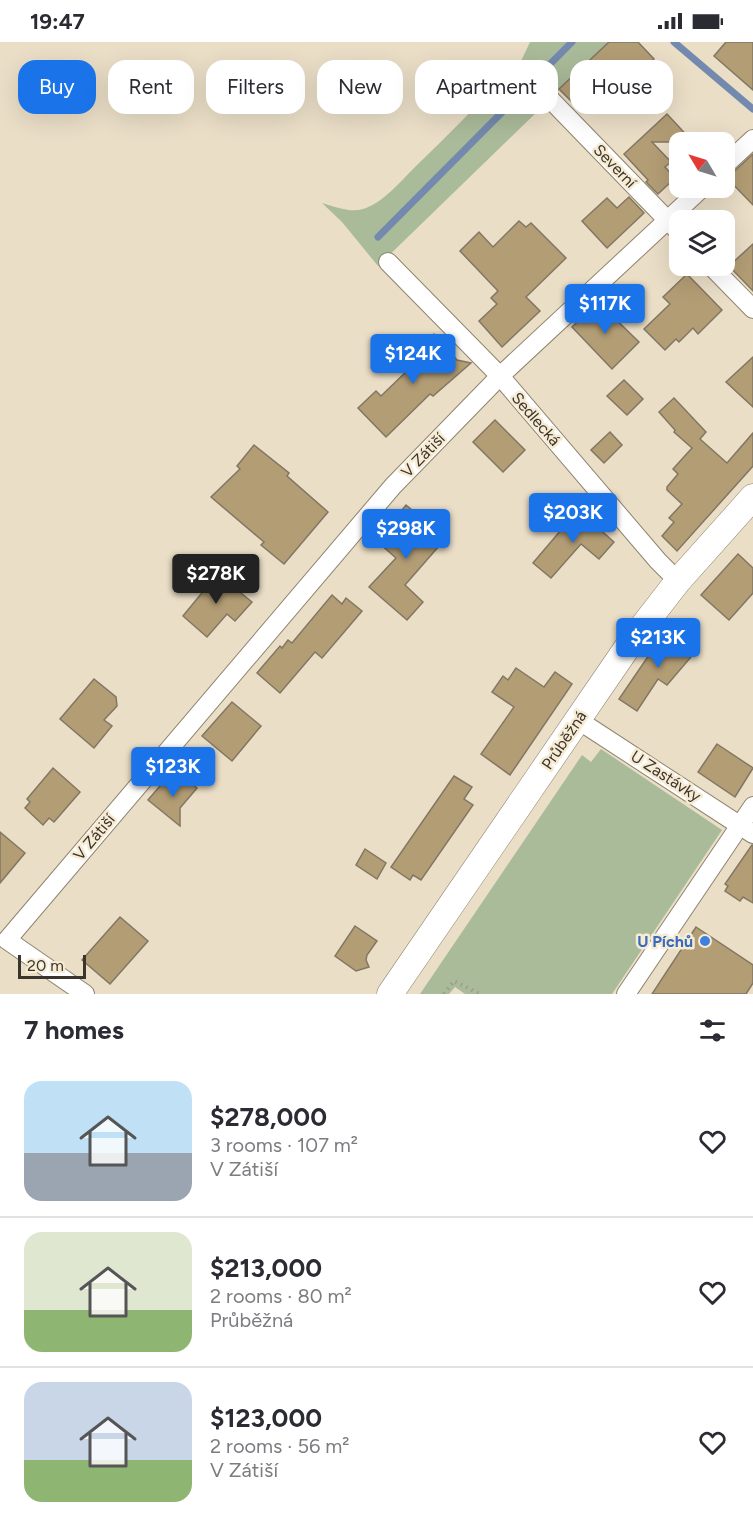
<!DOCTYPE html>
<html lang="en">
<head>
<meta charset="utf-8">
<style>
	body { margin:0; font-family:Figtree,sans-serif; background:#f7f7f7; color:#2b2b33; height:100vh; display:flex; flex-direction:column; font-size:22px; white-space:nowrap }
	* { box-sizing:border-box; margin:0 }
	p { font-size:20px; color:#7c7c81 }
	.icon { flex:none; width:33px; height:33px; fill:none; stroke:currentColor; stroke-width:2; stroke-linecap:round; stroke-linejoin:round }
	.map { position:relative; height:952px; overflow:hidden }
	.drawer { display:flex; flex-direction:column; background:#fff; flex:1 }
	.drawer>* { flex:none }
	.guide { position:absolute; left:18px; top:18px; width:717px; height:54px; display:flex; gap:12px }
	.needle { width:39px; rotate:308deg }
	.tools { position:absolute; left:669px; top:90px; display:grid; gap:12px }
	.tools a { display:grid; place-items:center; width:66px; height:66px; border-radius:12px; background:#fff; box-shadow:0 6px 24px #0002; font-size:30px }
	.scale { position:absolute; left:18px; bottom:15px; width:68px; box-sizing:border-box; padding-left:6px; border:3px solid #3a352c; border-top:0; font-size:16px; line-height:21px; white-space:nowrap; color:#3a352c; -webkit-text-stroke:4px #f7ebd4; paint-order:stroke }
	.price { position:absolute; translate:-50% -51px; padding:0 14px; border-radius:6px; background:#1a73e8; color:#fff; font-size:20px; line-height:39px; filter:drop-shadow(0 2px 3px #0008) }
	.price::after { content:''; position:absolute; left:50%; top:36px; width:18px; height:14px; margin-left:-9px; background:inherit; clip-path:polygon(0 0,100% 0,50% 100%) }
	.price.selected { background:#222; color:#fff }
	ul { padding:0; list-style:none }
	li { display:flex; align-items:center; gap:18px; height:150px; padding:0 24px }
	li+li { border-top:2px solid #e1e1e2 }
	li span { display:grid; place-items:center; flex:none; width:168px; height:120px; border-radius:18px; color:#555 }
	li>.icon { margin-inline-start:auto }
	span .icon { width:72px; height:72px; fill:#fffc; stroke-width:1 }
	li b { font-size:26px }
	h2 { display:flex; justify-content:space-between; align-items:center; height:72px; padding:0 24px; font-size:26px }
	.tag { padding:0 21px; border-radius:18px; background:#fff; box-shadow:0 6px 24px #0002; font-size:21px; line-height:54px }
	.tag.selected { background:#1a73e8; color:#fff }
	.status { display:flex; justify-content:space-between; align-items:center; height:42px; padding:0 30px; background:#fff; direction:ltr }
	.status svg { height:16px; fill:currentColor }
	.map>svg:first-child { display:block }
	.green { fill:#aabb9a }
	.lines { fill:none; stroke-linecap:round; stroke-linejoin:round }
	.stream { stroke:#7389ad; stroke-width:7 }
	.building { fill:#b39d75; stroke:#827763; stroke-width:1.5 }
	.street-casing { stroke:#8f846f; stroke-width:20 }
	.secondary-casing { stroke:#8f846f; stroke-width:27 }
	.path { stroke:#a39a89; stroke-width:4; stroke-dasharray:1.5 4.5; stroke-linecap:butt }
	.street { stroke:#fff; stroke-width:18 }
	.secondary { stroke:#fff; stroke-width:26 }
	.shop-dot { fill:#3f7fe0; stroke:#f7ebd4; stroke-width:2 }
	.labels { text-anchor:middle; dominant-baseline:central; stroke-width:5; stroke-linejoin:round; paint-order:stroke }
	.street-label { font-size:16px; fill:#3a352c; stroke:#f7ebd4 }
	.shop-label { font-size:16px; font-weight:bold; fill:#366cbe; stroke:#f7ebd4; text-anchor:end }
</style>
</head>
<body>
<div class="status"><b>19:47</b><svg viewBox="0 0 49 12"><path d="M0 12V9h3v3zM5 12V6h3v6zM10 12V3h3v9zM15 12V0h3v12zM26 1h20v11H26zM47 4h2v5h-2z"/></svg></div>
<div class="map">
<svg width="753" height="952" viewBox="0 0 753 952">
	<rect width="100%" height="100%" fill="#eadec7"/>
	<!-- green -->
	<g class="green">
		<path d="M530 0H609L378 224 342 180 322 161C336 165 350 171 363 167 383 161 400 140 414 126 451 91 486 54 522 17Z"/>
		<path d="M601 707 722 788 612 952H465L455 945 449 952H420L582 713 591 720Z"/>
	</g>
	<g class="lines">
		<!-- stream -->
		<g class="stream">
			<path d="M674 0 753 67"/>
			<path d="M378 195 572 0"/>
		</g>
	</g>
	<!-- building -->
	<g class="building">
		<path d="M609 0H638L654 17 617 51 608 42 580 68 559 47Z"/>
		<path d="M726 0H753V48L714 14Z"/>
		<path d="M667 72 693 100H652L671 120 665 125 675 136 658 152 646 140 648 138 624 112Z"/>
		<path d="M753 112V163L727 136Z"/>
		<path d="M629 155 644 171 607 206 582 179 607 156 617 166Z"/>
		<path d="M519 179 526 185 531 181 566 216 526 255 540 269 502 305 479 279 497 262 491 256 498 249 460 209 479 190 493 205Z"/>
		<path d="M753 202V249L729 224Z"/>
		<path d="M687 232 722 268 698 292 693 286 679 300 676 297 665 308 644 287 670 262 663 255Z"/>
		<path d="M598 260 639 300 612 327 572 285Z"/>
		<path d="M434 292 457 318 471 321 433 354 430 352 386 395 358 366 376 349 381 354 409 327 402 320Z"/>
		<path d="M753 315V365L726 340Z"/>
		<path d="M624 338 643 357 627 373 607 354Z"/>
		<path d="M674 356 706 390 700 397 727 421 753 391V424L677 509 662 494 674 480 669 476 682 462 667 448V445L678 432 673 427 692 406 674 390 675 388 659 370Z"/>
		<path d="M495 378 525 408 503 430 473 400Z"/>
		<path d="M610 390 622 403 604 421 591 408Z"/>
		<path d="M254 403 289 431 287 434 328 470 284 522 261 503 264 500 211 455 240 427 237 424Z"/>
		<path d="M406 463 446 496 405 543 423 560 407 578 369 545 396 516 380 502 398 481 394 478Z"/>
		<path d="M578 468 614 500 599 517 581 502 551 536 533 521Z"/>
		<path d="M738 512 753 526V551L729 578 701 553Z"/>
		<path d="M214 529 252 560 235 579 227 572 207 595 183 574 206 546 202 543Z"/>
		<path d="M332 553 342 562 346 556 362 569 322 616 315 610 280 651 257 631 280 604 282 606 288 598 292 601Z"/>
		<path d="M669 589 697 608 667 643 658 637 637 669 619 657 647 616Z"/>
		<path d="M516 626 544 645 555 630 572 642 510 733 481 712 514 665 492 650 503 634 508 638Z"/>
		<path d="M94 637 116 655 117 664 104 678 112 684 94 706 60 677Z"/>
		<path d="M232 660 261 684 232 719 202 694Z"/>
		<path d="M717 702 753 726 735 755 698 730Z"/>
		<path d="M53 726 80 750 54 780 49 776 43 783 25 766 30 760 27 757Z"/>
		<path d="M183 734 197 746 180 766V784L148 758 166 737 174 744Z"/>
		<path d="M454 734 472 745 464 757 473 763 421 838 413 833 410 838 391 825Z"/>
		<path d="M0 790 25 811 0 841Z"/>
		<path d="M752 803H753V861L743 855 740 859 725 849 728 844 725 842Z"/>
		<path d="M365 807 386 821 377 837 356 823Z"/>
		<path d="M120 875 148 899 110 942 82 918Z"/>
		<path d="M355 884 377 899 367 913 366 918 369 925 356 929 335 914Z"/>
		<path d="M696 885 753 923V941L746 952H652Z"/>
	</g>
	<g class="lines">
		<!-- street casing -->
		<g class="street-casing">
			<g id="street">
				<path d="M551 58 680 191"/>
				<path d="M724 124 753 97"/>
				<path d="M388 220 500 334 658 519 678 539"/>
				<path d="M711 224 753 267"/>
				<path d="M578 678 753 792"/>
				<path d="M85 952 7 898 393 444 500 334 702 146"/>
				<path d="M626 952 753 764"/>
			</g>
		</g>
		<!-- secondary casing -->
		<g class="secondary-casing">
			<path id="secondary" d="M390 952 633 597 678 539 753 455"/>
		</g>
		<!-- path -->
		<path class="path" d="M444 952 454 939 480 952"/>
		<!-- street -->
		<use href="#street" class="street"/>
		<!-- secondary -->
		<use href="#secondary" class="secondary"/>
	</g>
	<!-- markers -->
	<circle class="shop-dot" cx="705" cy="899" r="6"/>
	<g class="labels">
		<!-- street labels -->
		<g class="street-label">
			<text transform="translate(615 124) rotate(46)">Severní</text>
			<text transform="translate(536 377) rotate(49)">Sedlecká</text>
			<text transform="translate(423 413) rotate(-46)">V Zátiší</text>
			<text transform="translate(564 698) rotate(-56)">Průběžná</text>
			<text transform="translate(666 734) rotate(33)">U Zastávky</text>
			<text transform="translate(94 795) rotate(-50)">V Zátiší</text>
		</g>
		<!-- shop labels -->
		<g class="shop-label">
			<text x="693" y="899">U Píchů</text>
		</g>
	</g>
</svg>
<div class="tools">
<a><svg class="needle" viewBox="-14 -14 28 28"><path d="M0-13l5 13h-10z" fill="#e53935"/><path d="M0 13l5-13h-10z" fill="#7c7c81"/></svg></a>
<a><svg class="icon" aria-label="layers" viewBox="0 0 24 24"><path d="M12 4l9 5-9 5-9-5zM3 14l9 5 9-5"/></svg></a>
</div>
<div class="scale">20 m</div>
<b class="price" style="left:605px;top:293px">$117K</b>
<b class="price" style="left:413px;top:343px">$124K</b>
<b class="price" style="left:573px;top:502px">$203K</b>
<b class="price" style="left:406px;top:518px">$298K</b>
<b class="price selected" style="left:216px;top:563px">$278K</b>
<b class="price" style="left:658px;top:627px">$213K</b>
<b class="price" style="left:173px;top:756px">$123K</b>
<div class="guide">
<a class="tag selected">Buy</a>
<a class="tag">Rent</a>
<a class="tag">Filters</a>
<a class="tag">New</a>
<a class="tag">Apartment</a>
<a class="tag">House</a>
</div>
</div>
<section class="drawer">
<h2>7 homes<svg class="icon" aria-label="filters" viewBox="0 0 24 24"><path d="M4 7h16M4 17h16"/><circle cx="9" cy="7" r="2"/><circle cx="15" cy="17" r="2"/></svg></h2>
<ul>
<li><span style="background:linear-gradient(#bfe0f5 60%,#9aa5b1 0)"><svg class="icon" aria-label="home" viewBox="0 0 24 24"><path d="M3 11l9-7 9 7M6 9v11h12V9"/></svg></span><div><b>$278,000</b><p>3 rooms · 107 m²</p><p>V Zátiší</p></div><svg class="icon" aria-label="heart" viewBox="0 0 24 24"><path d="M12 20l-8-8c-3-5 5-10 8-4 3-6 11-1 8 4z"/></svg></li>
<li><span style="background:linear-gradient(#dfe7d0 65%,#8fb573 0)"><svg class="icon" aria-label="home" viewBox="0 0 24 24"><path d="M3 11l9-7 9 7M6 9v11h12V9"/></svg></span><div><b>$213,000</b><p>2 rooms · 80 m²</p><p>Průběžná</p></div><svg class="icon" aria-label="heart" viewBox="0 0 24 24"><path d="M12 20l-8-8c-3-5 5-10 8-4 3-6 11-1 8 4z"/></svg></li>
<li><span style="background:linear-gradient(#c9d6e8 65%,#8fb573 0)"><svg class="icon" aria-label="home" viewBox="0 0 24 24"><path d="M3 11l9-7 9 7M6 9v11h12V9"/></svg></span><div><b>$123,000</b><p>2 rooms · 56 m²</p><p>V Zátiší</p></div><svg class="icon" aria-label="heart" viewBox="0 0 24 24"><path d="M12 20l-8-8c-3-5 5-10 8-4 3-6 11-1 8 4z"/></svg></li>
</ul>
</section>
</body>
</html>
